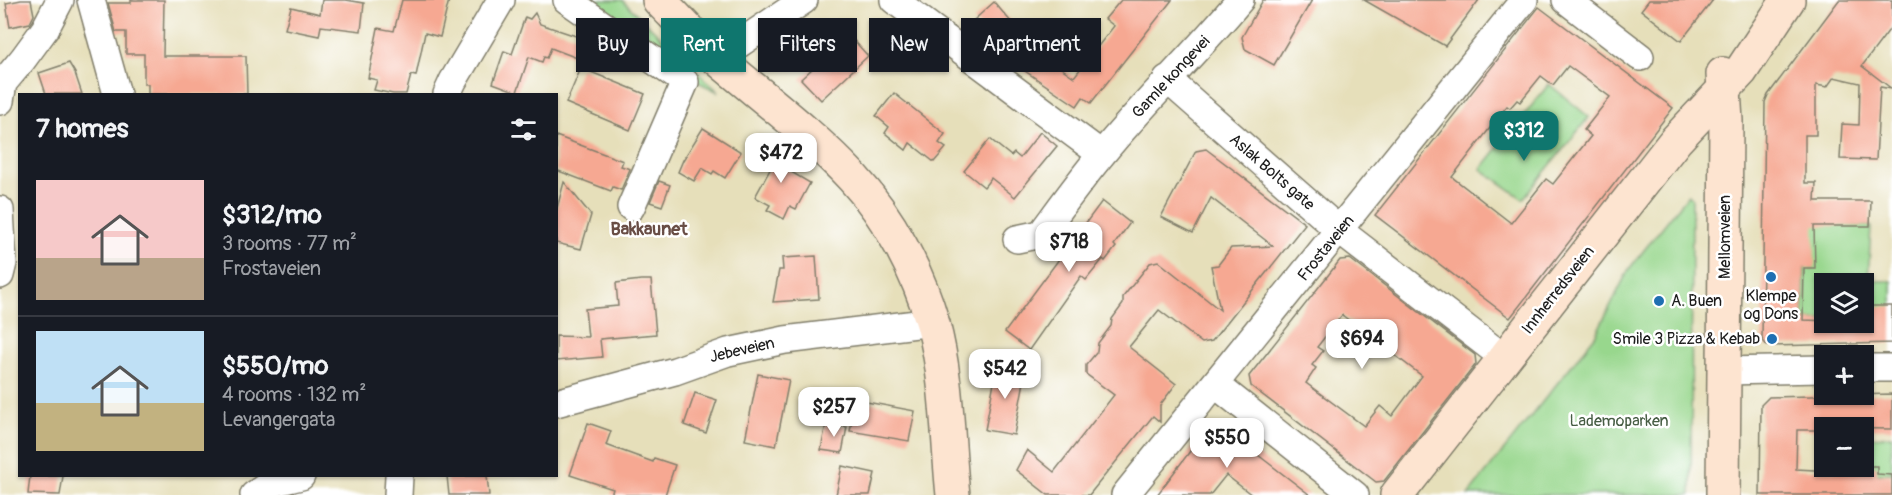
<!DOCTYPE html>
<html lang="en">
<head>
<meta charset="utf-8">
<style>
	body { margin:0; font-family:Pangolin,sans-serif; background:#20242c; color:#f1f3f6; height:100vh; display:flex; flex-direction:column; font-size:22px; white-space:nowrap }
	* { box-sizing:border-box; margin:0 }
	p { font-size:20px; color:#9ea1a6 }
	.icon { flex:none; width:33px; height:33px; fill:none; stroke:currentColor; stroke-width:2; stroke-linecap:round; stroke-linejoin:round }
	.map { position:relative; flex:1; overflow:hidden }
	.side { position:absolute; left:18px; top:93px; width:540px; height:384px; display:flex; flex-direction:column; background:#171b24; border-radius:0px; box-shadow:0 2px 4px #0004 }
	.side>* { flex:none }
	.hud { position:absolute; left:576px; top:18px; width:570px; height:54px; display:flex; gap:12px }
	.tools { position:absolute; left:1814px; top:273px; display:grid; gap:12px }
	.tools a { display:grid; place-items:center; width:60px; height:60px; border-radius:0px; background:#171b24; box-shadow:0 2px 4px #0004; font-size:30px }
	.price { position:absolute; translate:-50% -51px; padding:0 14px; border-radius:12px; background:#fff; color:#222; font-size:20px; line-height:39px; filter:drop-shadow(0 2px 3px #0008) }
	.price::after { content:''; position:absolute; left:50%; top:36px; width:18px; height:14px; margin-left:-9px; background:inherit; clip-path:polygon(0 0,100% 0,50% 100%) }
	.price.active { background:#0f766e; color:#fff }
	ul { padding:0; list-style:none }
	li { display:flex; align-items:center; gap:18px; height:150px; padding:0 18px }
	li+li { border-top:2px solid #363941 }
	li span { display:grid; place-items:center; flex:none; width:168px; height:120px; border-radius:0px; color:#555 }
	li>.icon { margin-inline-start:auto }
	span .icon { width:72px; height:72px; fill:#fffc; stroke-width:1 }
	li b { font-size:26px }
	h2 { display:flex; justify-content:space-between; align-items:center; height:72px; padding:0 18px; font-size:26px }
	.pill { padding:0 21px; border-radius:0px; background:#171b24; box-shadow:0 2px 4px #0004; font-size:21px; line-height:54px }
	.pill.active { background:#0f766e; color:#fff }
	.map>svg:first-child { display:block }
	.green { fill:#98d78d; stroke:#5a7a54; stroke-width:1.5 }
	.building { fill:#f6a892; fill-rule:evenodd }
	.lines { fill:none; stroke-linecap:round; stroke-linejoin:round }
	.street-casing { stroke:#817e6b; stroke-width:30 }
	.secondary-casing { stroke:#817e6b; stroke-width:36 }
	.street { stroke:#fff; stroke-width:27 }
	.secondary { stroke:#fde4d0; stroke-width:33 }
	.poi-dot { fill:#1f6fb2; stroke:#fff; stroke-width:2 }
	.labels { text-anchor:middle; dominant-baseline:central; stroke-width:5; stroke-linejoin:round; paint-order:stroke }
	.street-label { font-size:16px; fill:#1c1c1c; stroke:#fff }
	.poi-label { font-size:16px; fill:#1c1c1c; stroke:#fff }
	.park-label { font-size:16px; fill:#475d44; stroke:#fff }
	.neighbourhood-label { font-size:18px; font-weight:bold; fill:#684d45; stroke:#fff }
</style>
</head>
<body>
<div class="map">
<svg width="1892" height="495" viewBox="0 0 1892 495">
	<rect width="100%" height="100%" fill="#fff"/>
	<filter id="ink" filterUnits="userSpaceOnUse"><feTurbulence type="fractalNoise" baseFrequency=".0167" numOctaves="2"/><feDisplacementMap in="SourceGraphic" scale="12" xChannelSelector="R" yChannelSelector="G"/><feConvolveMatrix kernelMatrix="1 2 1 2 8 2 1 2 1" color-interpolation-filters="sRGB"/></filter>
	<filter id="wash" filterUnits="userSpaceOnUse"><feTurbulence type="fractalNoise" baseFrequency=".008" numOctaves="4" result="noise"/><feDisplacementMap in="SourceGraphic" scale="24" xChannelSelector="R" yChannelSelector="G"/><feGaussianBlur stdDeviation="1.35" result="paint"/><feColorMatrix in="noise" values="0 0 0 0 0 0 0 0 0 0 0 0 0 0 0 0 0 1.4 0 .05"/><feComposite in="paint" operator="in"/></filter>
	<g filter="url(#wash)">
		<rect width="100%" height="100%" fill="#e6dfba"/>
		<!-- green -->
		<g class="green">
			<path d="M589 0H622L719 92 689 78 677 60Z"/>
			<path d="M1549 84 1589 117 1523 199 1481 169Z"/>
			<path d="M1688 195 1692 198 1691 495H1468L1595 336 1629 269Z"/>
			<path d="M1804 225 1871 226 1868 281H1892V308L1863 306V284H1824V320H1803L1805 268H1814Z"/>
			<path d="M1892 436V473H1863V437Z"/>
		</g>
		<g id="blocks">
			<!-- building -->
			<g class="building">
				<path d="M21 0H31L34 15 30 23 10 27 6 3Z"/>
				<path d="M131 0H164L163 56H246L247 94H148V84H144V54H126V32H116L108 3H131Z"/>
				<path d="M322 0H346L364 3 361 31 321 26 319 36 285 29 291 7 320 14Z"/>
				<path d="M402 0H449L440 37 425 33 416 76 411 75 406 94H393L374 90 377 80 368 78 378 28 394 31Z"/>
				<path d="M1121 0H1172L1091 103 1083 97 1077 106 1022 69 1035 50 1074 77 1114 26 1105 19Z"/>
				<path d="M1263 0H1312L1274 65 1245 49 1242 37Z"/>
				<path d="M1364 0H1479L1445 46Z"/>
				<path d="M1649 0H1713L1681 41 1641 10Z"/>
				<path d="M1839 0H1892V26L1862 66 1892 89 1880 87 1876 160 1840 159 1842 124 1859 125 1860 83 1834 77 1827 87 1816 85V135H1805V183H1816L1815 201H1871L1870 226H1814L1815 268H1804L1803 320 1863 322V306H1892V343L1767 346 1762 339 1765 102 1768 95Z"/>
				<path d="M994 2 1012 23 992 40 974 20Z"/>
				<path d="M1539 7 1673 108 1510 318 1375 215ZM1568 66 1610 97 1584 130 1591 136 1553 184 1546 179 1511 223 1452 177 1507 106 1510 108 1517 100 1520 102 1541 76 1553 85Z"/>
				<path d="M535 13 540 24 582 38 585 32 606 46 598 66 551 48 547 58 544 57 542 62 529 57 517 92 493 83 504 51 512 54 525 17 530 19Z"/>
				<path d="M896 26 913 44 894 61 878 43Z"/>
				<path d="M849 35 868 56 821 100 801 79Z"/>
				<path d="M69 63 75 73 82 94H46L39 73Z"/>
				<path d="M581 68 645 94 630 130 566 103Z"/>
				<path d="M894 93 945 134 939 143 946 148 934 162 910 143 906 150 885 133 889 127 876 116Z"/>
				<path d="M703 128 741 152 725 178 714 171 712 174 702 168 694 181 678 172 683 160Z"/>
				<path d="M1040 132 1057 146 1015 197 991 178 984 187 964 171 990 139 1011 156 1014 153 1020 158Z"/>
				<path d="M556 136 623 161 621 166 630 169 621 190 613 187 611 191 556 170Z"/>
				<path d="M772 141 789 151 781 166 810 183 796 209 790 206 784 219 767 210 770 205 755 197 773 164 763 159Z"/>
				<path d="M1206 149 1305 224 1212 341 1202 343 1159 310 1129 347 1176 384 1160 405V422L1153 416 1089 495H1048L1016 470 1027 450 1054 472 1114 395 1086 374V365L1097 352 1098 343 1111 326 1112 319 1123 304V297L1150 263 1158 261 1220 310 1211 266 1218 265 1231 248 1273 246 1211 198 1193 233 1161 217 1196 151Z"/>
				<path d="M659 181 670 185 662 206 650 202Z"/>
				<path d="M564 182 591 215 581 249 556 243V212Z"/>
				<path d="M1102 201 1130 223 1114 245 1116 247 1105 261 1103 259 1086 280 1081 276 1029 350 1005 332Z"/>
				<path d="M816 256 819 299 773 302 779 270H783L782 258Z"/>
				<path d="M1350 259 1475 355 1476 364 1384 481 1376 482 1251 386 1249 376 1340 260ZM1342 315 1422 376 1392 416 1380 406 1364 426 1306 383 1316 368 1312 365 1323 351 1317 347Z"/>
				<path d="M641 280H651L656 334 600 339 602 357 556 361V336L588 337 585 309 618 306 616 283Z"/>
				<path d="M997 366 1026 371 1014 435 985 430Z"/>
				<path d="M758 374 789 380 776 446 745 440Z"/>
				<path d="M695 393 717 400 706 433 684 425Z"/>
				<path d="M1892 394V429L1824 428V430H1797L1796 469 1853 472V466H1877V474L1892 475V495H1760L1761 405 1769 397Z"/>
				<path d="M856 400 915 411 909 441 850 431Z"/>
				<path d="M588 423 611 431 606 445 653 462 654 458 675 465 665 495H611L613 489 570 475Z"/>
				<path d="M826 423 847 427 842 453 821 450Z"/>
				<path d="M1218 425 1258 455 1310 495H1252L1226 475 1210 495H1157L1209 426Z"/>
				<path d="M842 466 875 473 870 495H836Z"/>
				<path d="M30 476H63L60 495 28 494Z"/>
				<path d="M447 476H487L489 495H449Z"/>
			</g>
		</g>
	</g>
	<g filter="url(#ink)">
		<use href="#blocks" fill-opacity="0" stroke="#817e6b" stroke-width="1.5"/>
		<g class="lines">
			<!-- street casing -->
			<g class="street-casing">
				<g id="street">
					<path d="M91 0 117 94"/>
					<path d="M567 0 685 82 631 207"/>
					<path d="M894 0 1101 154"/>
					<path d="M1566 0 1640 57"/>
					<path d="M718 58 804 0"/>
					<path d="M1167 79 1340 231 1494 350"/>
					<path d="M447 94 453 81 501 0"/>
					<path d="M0 101 3 83 23 59 45 29 60 0"/>
					<path d="M0 210 3 263 0 275"/>
					<path d="M1017 239 1041 234C1061 207 1081 179 1102 154 1146 100 1196 53 1240 0"/>
					<path d="M1863 368H1892"/>
					<path d="M1724 371 1824 369"/>
					<path d="M1215 384 1355 495"/>
					<path d="M556 403 675 371 728 352 785 340 933 322"/>
					<path d="M254 495 271 483 301 476"/>
					<path d="M398 495 399 476"/>
					<path d="M1125 495 1524 0"/>
				</g>
			</g>
			<!-- secondary casing -->
			<g class="secondary-casing">
				<g id="secondary">
					<path d="M659 0C679 20 699 42 720 61 765 99 813 135 853 178 890 218 918 272 933 324 948 379 947 438 953 495"/>
					<path d="M1397 495 1676 140 1741 71 1788 0"/>
					<path d="M1723 495 1726 121 1723 74"/>
				</g>
			</g>
			<!-- street -->
			<use href="#street" class="street"/>
			<!-- secondary -->
			<use href="#secondary" class="secondary"/>
		</g>
	</g>
	<!-- markers -->
	<g class="poi-dot">
		<circle cx="1771" cy="277" r="6"/>
		<circle cx="1659" cy="301" r="6"/>
		<circle cx="1772" cy="339" r="6"/>
	</g>
	<g class="labels">
		<!-- street labels -->
		<g class="street-label">
			<text transform="translate(1171 77) rotate(-47)">Gamle kongevei</text>
			<text transform="translate(1272 172) rotate(41)">Aslak Bolts gate</text>
			<text transform="translate(1725 237) rotate(-90)">Mellomveien</text>
			<text transform="translate(1326 248) rotate(-51)">Frostaveien</text>
			<text transform="translate(1558 290) rotate(-52)">Innherredsveien</text>
			<text transform="translate(742 350) rotate(-13)">Jebeveien</text>
		</g>
		<!-- poi labels -->
		<g class="poi-label">
			<text x="1771" y="296">Klempe<tspan x="1771" dy="18">og Dons</tspan></text>
			<text x="1671" y="301" text-anchor="start">A. Buen</text>
			<text x="1760" y="339" text-anchor="end">Smile 3 Pizza &amp; Kebab</text>
		</g>
		<!-- park labels -->
		<g class="park-label">
			<text x="1619" y="421">Lademoparken</text>
		</g>
		<!-- neighbourhood labels -->
		<g class="neighbourhood-label">
			<text x="649" y="229">Bakkaunet</text>
		</g>
	</g>
</svg>
<div class="tools">
<a><svg class="icon" aria-label="layers" viewBox="0 0 24 24"><path d="M12 4l9 5-9 5-9-5zM3 14l9 5 9-5"/></svg></a>
<a>+</a>
<a>−</a>
</div>
<b class="price active" style="left:1524px;top:162px">$312</b>
<b class="price" style="left:781px;top:184px">$472</b>
<b class="price" style="left:1069px;top:273px">$718</b>
<b class="price" style="left:1362px;top:370px">$694</b>
<b class="price" style="left:1005px;top:400px">$542</b>
<b class="price" style="left:834px;top:438px">$257</b>
<b class="price" style="left:1227px;top:469px">$550</b>
<div class="hud">
<a class="pill">Buy</a>
<a class="pill active">Rent</a>
<a class="pill">Filters</a>
<a class="pill">New</a>
<a class="pill">Apartment</a>
</div>
<section class="side">
<h2>7 homes<svg class="icon" aria-label="filters" viewBox="0 0 24 24"><path d="M4 7h16M4 17h16"/><circle cx="9" cy="7" r="2"/><circle cx="15" cy="17" r="2"/></svg></h2>
<ul>
<li><span style="background:linear-gradient(#f6c9c9 65%,#b9a48a 0)"><svg class="icon" aria-label="home" viewBox="0 0 24 24"><path d="M3 11l9-7 9 7M6 9v11h12V9"/></svg></span><div><b>$312/mo</b><p>3 rooms · 77 m²</p><p>Frostaveien</p></div></li>
<li><span style="background:linear-gradient(#bfe0f5 60%,#c2b280 0)"><svg class="icon" aria-label="home" viewBox="0 0 24 24"><path d="M3 11l9-7 9 7M6 9v11h12V9"/></svg></span><div><b>$550/mo</b><p>4 rooms · 132 m²</p><p>Levangergata</p></div></li>
</ul>
</section>
</div>
</body>
</html>
